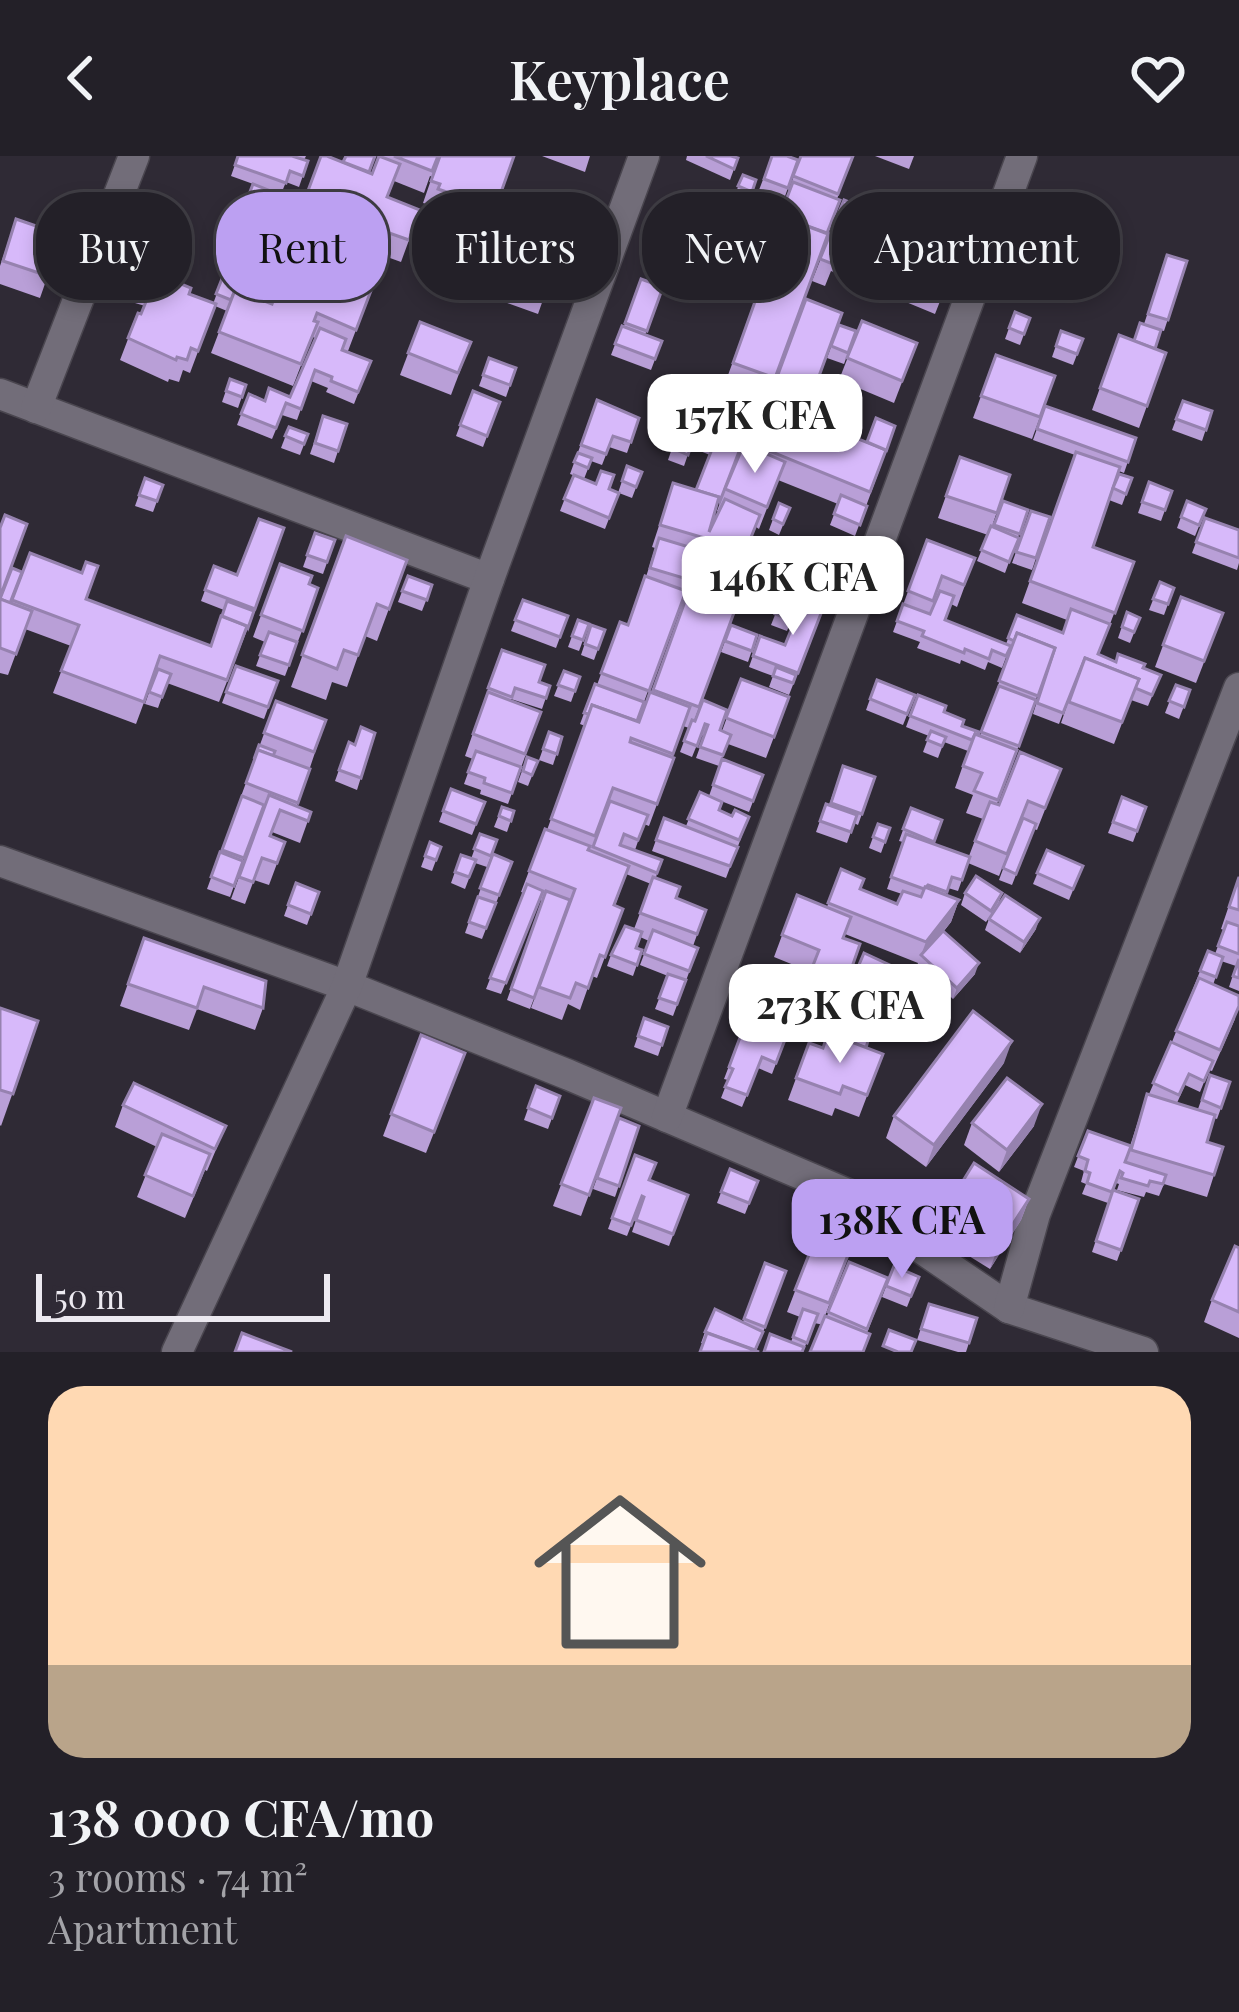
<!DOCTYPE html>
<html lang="en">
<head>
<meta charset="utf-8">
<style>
	body { margin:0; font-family:"Playfair Display",serif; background:#2f2d34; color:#f1f3f6; height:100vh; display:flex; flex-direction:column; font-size:45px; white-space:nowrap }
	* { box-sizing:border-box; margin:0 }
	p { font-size:39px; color:#a3a3a8 }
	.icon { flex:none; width:66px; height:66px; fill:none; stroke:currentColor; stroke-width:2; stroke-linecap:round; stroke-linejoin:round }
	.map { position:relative; height:1196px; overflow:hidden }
	.sheet { display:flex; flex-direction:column; background:#232028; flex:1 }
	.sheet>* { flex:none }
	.hud { position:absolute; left:36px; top:36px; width:1167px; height:108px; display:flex; gap:24px }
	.scale { position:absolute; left:36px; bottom:30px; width:294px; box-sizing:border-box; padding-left:12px; border:6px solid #ece9f0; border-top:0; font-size:33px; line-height:42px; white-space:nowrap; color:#ece9f0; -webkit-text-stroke:9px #2f2a35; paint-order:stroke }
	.price { position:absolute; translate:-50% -102px; padding:0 27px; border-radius:24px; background:#fff; color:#222; font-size:39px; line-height:78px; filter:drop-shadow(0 3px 6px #0008) }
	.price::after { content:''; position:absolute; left:50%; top:72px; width:36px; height:27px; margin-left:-18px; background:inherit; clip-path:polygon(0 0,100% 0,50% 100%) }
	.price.active { background:#bca0f2; color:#111 }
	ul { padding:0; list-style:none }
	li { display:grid; align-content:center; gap:24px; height:636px; padding:0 48px }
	li span { display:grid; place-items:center; height:372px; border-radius:36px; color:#555 }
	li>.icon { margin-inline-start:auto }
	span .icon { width:216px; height:216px; fill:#fffc; stroke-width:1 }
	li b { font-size:51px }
	.tag { padding:0 42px; border-radius:48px; background:#232028; box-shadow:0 6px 18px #0003,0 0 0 3px #403e45; font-size:42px; line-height:108px }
	.tag.active { background:#bca0f2; color:#111 }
	header { display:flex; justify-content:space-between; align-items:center; height:156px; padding:0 48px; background:#232028; font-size:54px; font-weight:600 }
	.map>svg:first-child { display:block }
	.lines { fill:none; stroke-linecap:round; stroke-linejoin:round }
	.minor-casing { stroke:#4a464f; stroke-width:33 }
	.minor { stroke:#726d79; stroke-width:30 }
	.wall { fill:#b99fd7; fill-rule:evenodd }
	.shaded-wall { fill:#9682af }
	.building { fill:#d7b9fa; stroke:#9682af; stroke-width:3 }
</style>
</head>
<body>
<header><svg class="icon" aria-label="back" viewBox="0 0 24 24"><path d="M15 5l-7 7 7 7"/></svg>Keyplace<svg class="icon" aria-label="heart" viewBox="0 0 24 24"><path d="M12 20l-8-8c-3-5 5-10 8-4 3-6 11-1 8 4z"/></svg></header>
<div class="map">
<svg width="1239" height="1196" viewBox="0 0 1239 1196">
	<rect width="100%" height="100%" fill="#2f2a35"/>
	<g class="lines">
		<!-- minor casing -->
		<g class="minor-casing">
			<g id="minor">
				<path d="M0 238 489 423"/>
				<path d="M36 252 134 0"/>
				<path d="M0 705 347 830 569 919 885 1054 918 1090 1009 1152 1143 1196"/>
				<path d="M667 961 1022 0"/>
				<path d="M1009 1152 1035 1058 1239 532"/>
				<path d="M177 1196 347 830 489 423 644 0"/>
			</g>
		</g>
		<!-- minor -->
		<use href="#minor" class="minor"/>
	</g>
	<!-- wall -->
	<g class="wall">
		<path d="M238 0H306L304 4 308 5 299 31 286 26 281 38 231 20Z"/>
		<path d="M378 0H514L492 62V81L557 104 538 158 455 128 476 71 430 55 432 50 423 47 432 21 430 20 424 37 394 25 388 41 420 54 401 106 343 85 342 89 352 124 372 132 348 195 371 205 354 248 326 236 328 232 311 225 297 264 282 259 272 283 237 269 249 238 265 245 290 241 316 182 312 181 293 230 211 197 227 155 215 150 190 217 183 214 179 226 169 223 168 226 120 204 138 157 141 158 145 150 135 147 146 115 189 138 213 148 227 110 239 115 244 104 227 97 253 28 303 48 369 16 372 18ZM302 70 318 76 304 112 289 105ZM248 105 282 119 272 148 255 142Z"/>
		<path d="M542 0H590L585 16Z"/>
		<path d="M687 0H731L738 2 730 24 686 4Z"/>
		<path d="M772 0 798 4 784 43 759 34Z"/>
		<path d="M801 0H853L837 43 828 78 766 246H768L806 143 842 157 804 261 882 307 855 380 830 369 838 348 778 324 759 373 756 371 733 428 697 413 699 405 696 404 637 565 652 536 681 457 679 456 692 422 697 440 735 454 694 565 703 544 722 575 741 523 789 541 766 602 728 588 719 610 696 602 704 580 701 579 692 601 680 596 689 572 683 570 672 602H674L649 670 644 668 635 694 657 717 656 722 676 742 706 754 693 790 698 792 673 860 655 853 668 820 640 809 649 785 640 781 636 792 642 794 633 820 607 810 611 799 634 773 651 728 626 718 615 750 623 753 597 822 592 820 580 854 568 848 562 864 531 852 567 755 530 853 507 844 542 745 540 744 501 838 486 833 524 737 521 736 545 673 547 674 585 570 580 568 595 528 597 529 620 466 627 469 646 421 655 392 652 391 673 327 696 334 710 299 695 293 708 258 724 265 750 267 715 355 709 376 719 356 717 355 725 333 758 252 721 238 775 92 769 90Z"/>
		<path d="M875 0H914L909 13Z"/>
		<path d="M743 19 756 24 748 47 734 41Z"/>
		<path d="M844 44 961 92 935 158 831 115 825 130 812 125Z"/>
		<path d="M674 46 703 58 694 81 666 70Z"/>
		<path d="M16 63 62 79 40 142 0 128V110Z"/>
		<path d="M448 84 466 92 453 128 434 121Z"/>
		<path d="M1167 99 1187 105 1164 175 1160 174 1155 193 1166 197 1139 272 1092 254 1119 179 1133 185 1144 168Z"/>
		<path d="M641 123 663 131 645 179 662 185 651 214 611 199 622 170H624Z"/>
		<path d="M1015 156 1030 162 1020 189 1005 183Z"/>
		<path d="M862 165 917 187 894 247 839 224Z"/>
		<path d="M420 166 471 186 451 239 400 219Z"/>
		<path d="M839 169 856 175 844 208 827 202Z"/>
		<path d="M1061 175 1083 183 1073 209 1052 201Z"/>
		<path d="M996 199 1055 220 1032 283 973 262Z"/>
		<path d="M489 202 516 212 506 241 479 230Z"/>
		<path d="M681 220 708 231 696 265 669 255Z"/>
		<path d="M230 223 246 229 238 252 222 246Z"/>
		<path d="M473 235 500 246 483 291 456 280Z"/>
		<path d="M597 244 639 262 627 297 609 291 602 309 591 305 584 323 570 318Z"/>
		<path d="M1183 245 1212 255 1202 285 1172 274Z"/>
		<path d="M1045 250 1136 282 1124 317 1119 315 1093 391 1134 406 1098 499 1161 519 1148 550 1131 544 1114 588 1061 567 1076 523 1059 568 1033 558 1048 511 997 648 999 649 1061 613 1037 674 1034 673 1012 729 999 724 1020 667 999 720 968 707 958 735 948 732 946 739 959 744 951 766 944 775 975 818 953 843 917 810 918 807 845 778 843 782 860 788 830 873 787 857 803 814 810 817 811 816 774 801 797 739 827 751 841 713 860 733 897 748 902 738 887 733 903 686 899 685 911 652 942 664 933 688 969 700 983 663 966 657 973 639 955 632 968 595 944 586 938 602 923 596 929 580 906 571 918 539 962 570 980 580 1010 496H1008L1002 512 988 506 985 514 961 504 960 508 917 492 920 486 893 476 927 384 975 402 957 451 951 448 945 464 1006 488 1017 459 1063 477 1067 464 1022 447 1075 299 1033 284Z"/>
		<path d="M323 260 347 268 334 307 310 298Z"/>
		<path d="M289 271 308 278 300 299 281 292Z"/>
		<path d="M678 275 694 281 684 310 668 304Z"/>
		<path d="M960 301 1010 319 992 370 1003 345 1028 354 1005 417 977 405 988 379 938 362Z"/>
		<path d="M627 310 642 316 632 342 619 337 605 373 560 355 574 319 618 337Z"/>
		<path d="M1119 318 1132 322 1122 349 1109 344Z"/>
		<path d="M145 322 163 329 153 356 135 350Z"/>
		<path d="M1149 326 1172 335 1161 365 1138 357Z"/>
		<path d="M790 352 779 379 769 374 773 363Z"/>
		<path d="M1206 353 1195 380 1177 372 1181 361Z"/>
		<path d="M1031 355 1050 361 1032 414 1012 407Z"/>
		<path d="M1205 362 1239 374V407L1237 414 1192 397Z"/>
		<path d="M284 372 251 464 219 546 167 527 158 552 145 548 154 522H153L136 568 53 537 71 490 25 473 8 519 0 517V443L22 416 30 397 86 443 210 490 224 454 201 445 214 410 237 419Z"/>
		<path d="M315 377 335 384 323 418 303 411Z"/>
		<path d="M346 380 407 404 377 485 365 480 347 531 332 526 326 544 291 531Z"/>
		<path d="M280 408 309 428 318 432 285 520 256 510 265 486 253 481Z"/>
		<path d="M408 420 432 429 422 455 398 446Z"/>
		<path d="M1160 426 1174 432 1164 459 1149 454Z"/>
		<path d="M786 431 802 437 787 475 771 469Z"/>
		<path d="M1181 441 1223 457 1196 527 1155 511Z"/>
		<path d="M523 444 568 460 556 492 511 475Z"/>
		<path d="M825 447 789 539 769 531 773 520 749 511 760 480 785 489Z"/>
		<path d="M1127 456 1140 462 1130 487 1118 482Z"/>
		<path d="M578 464 589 468 579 495 568 491Z"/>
		<path d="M591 469 605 474 594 504 581 499Z"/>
		<path d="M731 469 757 479 748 506 721 496Z"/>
		<path d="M502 494 539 526 550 530 542 553 511 543V545L541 556 508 648 480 638 481 634 464 628 473 603 465 600Z"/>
		<path d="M236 510 278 525 264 563 222 547Z"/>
		<path d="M564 515 580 521 571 546 554 540Z"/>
		<path d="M877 524 915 539 903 569 866 554Z"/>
		<path d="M1176 529 1190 534 1179 563 1165 557Z"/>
		<path d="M276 545 326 564 297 650 311 656 300 687 272 676 270 680 285 686 269 729 254 724 245 748 231 743 262 658 260 657 230 741 207 733Z"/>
		<path d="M549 576 562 581 553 609 539 604Z"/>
		<path d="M375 577 357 634 335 625 349 586 355 588Z"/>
		<path d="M527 601 538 605 528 630 518 626Z"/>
		<path d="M722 603 763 619 749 656 721 645 719 654 732 660 749 661 726 722 652 695 664 662 686 670 700 636 709 640Z"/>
		<path d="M843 610 875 621 858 669 854 667 847 687 816 676 826 648 829 649Z"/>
		<path d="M451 633 485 646 472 679 439 666Z"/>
		<path d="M1122 641 1146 651 1133 686 1108 677Z"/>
		<path d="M502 651 514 655 507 676 494 671Z"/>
		<path d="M878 668 890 672 881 697 869 692Z"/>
		<path d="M480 678 497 684 487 711 475 707 465 733 451 727 461 699 471 703Z"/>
		<path d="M441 691 432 715 421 711 425 700Z"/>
		<path d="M1047 694 1083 710 1069 744 1033 728Z"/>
		<path d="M493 698 512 706 482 783 465 777Z"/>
		<path d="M1239 720V835L1229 831 1236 810 1221 805 1213 829 1235 863 1212 915 1209 914 1200 936 1185 929 1177 947 1198 953 1210 919 1221 952 1217 963 1214 962 1207 986 1214 1019 1207 1041 1164 1028 1159 1040 1146 1036 1144 1041 1117 1034 1119 1028 1116 1027 1108 1047 1082 1038 1086 1028 1081 1026 1084 1015 1074 1011 1088 975 1130 990 1147 938H1149L1172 886 1208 795 1215 798 1224 774 1221 773Z"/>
		<path d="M319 736 307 769 284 760 288 749Z"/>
		<path d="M965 737H1002L998 749 986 766 961 749Z"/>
		<path d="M989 763 1036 773 1020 797 985 774Z"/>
		<path d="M144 782 263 852 255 874 197 853 189 874 120 850Z"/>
		<path d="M864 797 907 817 892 854 848 834Z"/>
		<path d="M0 852 38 865 1 970 0 969Z"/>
		<path d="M748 860 788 876 772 918 758 912 742 951 721 942 728 924 724 923Z"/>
		<path d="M644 862 668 871 658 900 634 891Z"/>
		<path d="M421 879 465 897 426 997 383 980Z"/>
		<path d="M809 887 823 892H866L883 898 859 961 835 952 832 960 788 944Z"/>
		<path d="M1004 907 926 1011 886 982 894 960Z"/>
		<path d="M536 930 560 940 548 973 524 964Z"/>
		<path d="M594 942 621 952 581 1060 553 1050Z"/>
		<path d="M123 949 226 970 207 1015 205 1014 185 1062 137 1041 157 991 115 971Z"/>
		<path d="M619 962 639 970 615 1041 593 1033Z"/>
		<path d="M972 967 1034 970 999 1016 964 989Z"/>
		<path d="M635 999 649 1024 688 1039 669 1090 632 1076 640 1052H638L627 1080 608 1073Z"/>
		<path d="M730 1013 758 1025 745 1058 717 1047Z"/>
		<path d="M1113 1034 1121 1094 1117 1105 1092 1096Z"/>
		<path d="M839 1043 857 1050 844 1083 826 1076Z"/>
		<path d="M1029 1043 1021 1064 990 1113 935 1079 943 1057Z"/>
		<path d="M814 1086 848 1099 825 1160H827L849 1106 888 1122 867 1177 814 1167 803 1196 791 1186 800 1161 787 1156Z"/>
		<path d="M1239 1092V1182L1204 1166 1212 1144Z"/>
		<path d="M765 1107 786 1115 756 1195 701 1187 705 1176 743 1166Z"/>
		<path d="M894 1110 919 1121 907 1151 882 1141Z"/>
		<path d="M929 1148 977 1162 966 1196H958L917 1184Z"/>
	</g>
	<!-- shaded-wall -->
	<g class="shaded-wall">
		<path d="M959 744 951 766 923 801 921 799 918 807 926 786Z"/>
		<path d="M1040 762 1036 773 1020 797 1024 786Z"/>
		<path d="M979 807 975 818 953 843 957 832Z"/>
		<path d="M1012 885 1004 907 926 1011 934 989Z"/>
		<path d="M1042 948 1034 970 999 1016 1007 994Z"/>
		<path d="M1029 1043 1021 1064 990 1113 998 1091Z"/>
	</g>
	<!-- building -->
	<g class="building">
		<path d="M238 0H292L308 5 303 20 290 15 286 27 235 9Z"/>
		<path d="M321 0H327L372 18 379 0 400 8 387 41 420 54 409 84 310 49 292 97 235 75 253 28 303 48Z"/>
		<path d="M346 0H375L369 16 343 6Z"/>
		<path d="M394 0H438L432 15Z"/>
		<path d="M440 0H514L495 53 438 33 440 28 431 25Z"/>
		<path d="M706 0H731L738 2 734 13Z"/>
		<path d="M772 0H787L798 4 788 32 764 23Z"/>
		<path d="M801 0H853L838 38 793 20Z"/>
		<path d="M743 19 756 24 752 36 738 30Z"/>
		<path d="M793 26 840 44 827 77 785 62 782 70 777 68Z"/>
		<path d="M844 44 961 92 943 136 839 93 833 108 820 103Z"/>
		<path d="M674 46 703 58 698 70 670 59Z"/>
		<path d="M481 58 498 64 492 81 557 104 546 136 463 106Z"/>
		<path d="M785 62 828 78 775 222 733 207Z"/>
		<path d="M16 63 62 79 48 120 3 105Z"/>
		<path d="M322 66 346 75 341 89 362 96 352 124 306 106Z"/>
		<path d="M529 68 545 73 536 97 520 91Z"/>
		<path d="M448 84 466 92 457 117 439 110Z"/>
		<path d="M1167 99 1187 105 1168 164 1148 158Z"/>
		<path d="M244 103 256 108 251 123 261 127 255 141 235 134 231 144 216 138 227 110 239 115Z"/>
		<path d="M287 105 304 112 306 106 372 132 356 174 317 157 314 165 318 166 301 208 219 176 235 134 272 148Z"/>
		<path d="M146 115 161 120 159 125 156 124 149 139 139 135Z"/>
		<path d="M162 120 191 132 189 138 216 148 198 195 191 192 187 204 177 201 176 204 128 182 138 157 141 158 152 131 156 124 160 126Z"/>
		<path d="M641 123 663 131 647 175 625 167Z"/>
		<path d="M806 143 842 157 807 253 770 240Z"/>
		<path d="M1015 156 1030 162 1024 178 1009 172Z"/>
		<path d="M862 165 917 187 902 225 847 202Z"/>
		<path d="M420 166 471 186 458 217 408 197Z"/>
		<path d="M1140 167 1161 174 1155 193 1134 185Z"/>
		<path d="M839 169 856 175 848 197 831 190Z"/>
		<path d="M622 170 662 185 655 203 615 188Z"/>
		<path d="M320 172 346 183 342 194 371 205 358 236 331 225 332 221 315 214 301 253 286 247 276 272 241 258 249 238 265 245 269 232 290 241Z"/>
		<path d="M1061 175 1083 183 1077 198 1056 190Z"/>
		<path d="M1119 179 1166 197 1147 250 1100 232Z"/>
		<path d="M996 199 1055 220 1040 261 981 240Z"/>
		<path d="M489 202 516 212 510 229 483 219Z"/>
		<path d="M681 220 708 231 700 254 673 244Z"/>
		<path d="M230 223 246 229 242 241 226 235Z"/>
		<path d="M473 235 500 246 487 280 460 269Z"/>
		<path d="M597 244 639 262 631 286 613 280 606 298 581 289Z"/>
		<path d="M761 244 886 294 870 336 745 285Z"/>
		<path d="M1183 245 1212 255 1206 274 1176 263Z"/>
		<path d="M1045 250 1136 282 1128 306 1037 273Z"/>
		<path d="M708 258 724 265 727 258 750 267 720 345 719 341 696 334 714 288 700 281Z"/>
		<path d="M323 260 347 268 338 295 315 287Z"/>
		<path d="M876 262 895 270 886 296V294L867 286Z"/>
		<path d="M289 271 308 278 304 288 285 280Z"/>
		<path d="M678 275 694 281 688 299 672 292Z"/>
		<path d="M744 288 785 306 767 351 725 333Z"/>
		<path d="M1076 296 1120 311 1093 391 1134 406 1115 457 1030 425Z"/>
		<path d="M578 297 592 302 588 312 574 306Z"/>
		<path d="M960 301 1010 319 997 357 946 340Z"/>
		<path d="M627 310 642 316 636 331 622 325Z"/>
		<path d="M601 315 614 319 609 333 619 337 609 362 564 343 574 319 596 328Z"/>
		<path d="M1119 318 1132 322 1126 338 1113 332Z"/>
		<path d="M145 322 163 329 157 345 139 339Z"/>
		<path d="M1149 326 1172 335 1165 354 1142 346Z"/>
		<path d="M673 327 719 341 709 376 725 343 760 359 741 406 705 391 708 383 660 369Z"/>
		<path d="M841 339 867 350 860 369 834 358Z"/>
		<path d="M1003 345 1028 354 1020 378 994 369Z"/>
		<path d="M1187 345 1206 353 1199 369 1181 361Z"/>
		<path d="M779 347 790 352 783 368 773 363Z"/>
		<path d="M1031 355 1050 361 1036 402 1016 396Z"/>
		<path d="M5 359 27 368 0 441V372Z"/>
		<path d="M1205 362 1239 374V402L1196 386Z"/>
		<path d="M259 363 284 372 255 453 205 434 214 410 237 419Z"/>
		<path d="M991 370 1019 382 1009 406 981 394Z"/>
		<path d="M315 377 335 384 327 406 307 399Z"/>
		<path d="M346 380 407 404 389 453 377 448 358 499 344 494 337 513 302 499Z"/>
		<path d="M659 382 699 394 690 424 650 412Z"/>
		<path d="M927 384 975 402 964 429 942 420 933 445 908 435Z"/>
		<path d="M30 397 82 417 86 406 98 410 86 443 211 490 221 460 247 470 227 524 160 500 144 546 61 515 79 469 12 444Z"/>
		<path d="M280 408 312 420 309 428 318 432 303 475 261 459Z"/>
		<path d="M12 412 22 416 10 447 0 443Z"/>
		<path d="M408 420 432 429 427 444 402 435Z"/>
		<path d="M645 420 686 435 649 535 601 517 620 466 628 469Z"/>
		<path d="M692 422 702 426 697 440 688 437 685 446 683 445Z"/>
		<path d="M1160 426 1174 432 1168 448 1153 443Z"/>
		<path d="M786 431 802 437 791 464 775 458Z"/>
		<path d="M940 435 954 440 945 464 1011 490 1006 500 992 494 989 503 965 493 964 497 922 480 924 475 897 465 903 448 930 458Z"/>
		<path d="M688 437 735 454 699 551 653 534Z"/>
		<path d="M706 439 722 445 720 449 705 443Z"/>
		<path d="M805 439 825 447 798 517 753 500 760 480 785 489Z"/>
		<path d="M1181 441 1223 457 1204 505 1163 489Z"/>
		<path d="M0 443 32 455 16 498 0 492Z"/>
		<path d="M523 444 568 460 560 481 515 464Z"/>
		<path d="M227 445 254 455 248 472 247 470 222 460Z"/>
		<path d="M1071 453 1110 468 1098 498 1116 506 1118 498 1145 508 1143 512 1161 519 1152 539 1135 532 1139 523 1085 502 1063 557 1037 547 1055 492 1017 477 1014 485 1008 482 1017 459 1063 477Z"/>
		<path d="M1127 456 1140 462 1134 476 1122 471Z"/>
		<path d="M578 464 589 468 583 484 572 480Z"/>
		<path d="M591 469 605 474 598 493 585 488Z"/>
		<path d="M731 469 757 479 752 495 725 485Z"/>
		<path d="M269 476 297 486 289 509 260 499Z"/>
		<path d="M1017 477 1055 492 1038 540 999 525Z"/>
		<path d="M502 494 545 509 539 526 550 530 546 542 515 532 512 541 488 532Z"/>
		<path d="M1085 502 1139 523 1122 566 1069 546Z"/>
		<path d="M236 510 278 525 268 551 226 536Z"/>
		<path d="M776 511 796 519 793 527 773 520Z"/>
		<path d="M158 513 171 518 162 541 149 536Z"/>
		<path d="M564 515 580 521 575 535 558 529Z"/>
		<path d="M741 523 789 541 774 581 726 562Z"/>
		<path d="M877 524 915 539 907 558 870 543Z"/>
		<path d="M595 528 644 546 637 565 592 549 589 558 584 557Z"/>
		<path d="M1176 529 1190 534 1184 551 1169 545Z"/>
		<path d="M999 530 1036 544 1019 590 981 576Z"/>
		<path d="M488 536 541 556 525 598 473 578Z"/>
		<path d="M650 536 690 551 673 598 631 582 630 586 674 602 657 648 613 632 595 680 551 663 592 549 639 566Z"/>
		<path d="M918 539 946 550 944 556 964 564 962 570 979 576 978 579 975 578 972 584 910 560Z"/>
		<path d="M703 544 727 554 720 574 731 579 723 599 700 591 708 569 705 568 697 590 684 585 692 564 695 565Z"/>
		<path d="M276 545 326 564 314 596 264 577Z"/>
		<path d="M361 571 375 577 361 622 339 614 349 586 355 589Z"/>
		<path d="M931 575 946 581 942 590 927 584Z"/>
		<path d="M549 576 562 581 557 598 543 593Z"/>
		<path d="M975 578 1017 594 998 644 974 635 982 617 963 610Z"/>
		<path d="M259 589 275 595 273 600 258 594 254 603Z"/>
		<path d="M258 594 310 613 298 647 246 627Z"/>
		<path d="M476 595 521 611 512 637 484 627 485 622 468 616Z"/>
		<path d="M1020 596 1061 613 1045 652 1028 645 1007 698 975 685 990 646 999 649Z"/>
		<path d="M527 601 538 605 532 619 523 615Z"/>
		<path d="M722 603 763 619 753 645 713 629Z"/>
		<path d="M843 610 875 621 862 658 831 647Z"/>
		<path d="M451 633 485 646 476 668 443 655Z"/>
		<path d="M700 636 722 646 719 654 732 660 735 654 749 661 739 684 688 663Z"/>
		<path d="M269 639 311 656 308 665 280 654 270 680 285 686 277 707 262 702 253 726 239 721Z"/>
		<path d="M242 640 264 649 244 702 222 694Z"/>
		<path d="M1122 641 1146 651 1137 675 1113 666Z"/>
		<path d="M610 645 648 659 638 684 624 678 620 689 662 704 657 717 593 691Z"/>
		<path d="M826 648 857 659 851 676 820 665Z"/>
		<path d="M502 651 514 655 511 665 499 660Z"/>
		<path d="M911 652 942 664 934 686 903 673Z"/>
		<path d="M664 662 738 691 730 710 656 684Z"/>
		<path d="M1023 662 1036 668 1016 718 1003 712Z"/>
		<path d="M878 668 890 672 885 686 873 681Z"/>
		<path d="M545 673 590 690 588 694 629 710 614 749 623 753 605 801 600 799 588 832 576 827 570 842 539 831 575 733 529 715Z"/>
		<path d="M480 678 497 684 491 700 474 693Z"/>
		<path d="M906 678 970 701 962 724 952 721 947 736 928 729 924 733 891 721Z"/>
		<path d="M430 686 441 691 436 704 425 700Z"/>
		<path d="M1047 694 1083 710 1073 733 1037 717Z"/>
		<path d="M220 696 243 705 234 730 211 721Z"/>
		<path d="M493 698 512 706 499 739 480 732Z"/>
		<path d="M461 699 476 704 469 721 455 716Z"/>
		<path d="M841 713 864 723 860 733 897 748 903 735 921 741 925 731 959 744 926 786 828 747Z"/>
		<path d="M976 720 1002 737 991 755 965 737Z"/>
		<path d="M653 721 680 731 676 742 706 754 697 778 640 757Z"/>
		<path d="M1239 721V754L1229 751Z"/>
		<path d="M296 727 319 736 311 758 288 749Z"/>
		<path d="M527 728 543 735 506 827 490 822Z"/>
		<path d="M546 735 570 744 534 842 511 833Z"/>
		<path d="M797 739 851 761 843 782 860 788 838 851 795 835 803 814 810 817 819 794 782 779Z"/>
		<path d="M1005 739 1040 762 1024 786 989 763Z"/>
		<path d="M478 741 496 747 486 772 469 766Z"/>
		<path d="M1227 766 1239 770V798L1218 790Z"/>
		<path d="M625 770 642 776 636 792 642 794 637 809 611 799Z"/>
		<path d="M653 774 698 792 689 815 644 798Z"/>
		<path d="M943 775 979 807 957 832 921 799Z"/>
		<path d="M144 782 266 825 263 852 204 831 197 852 128 828Z"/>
		<path d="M1208 795 1223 801 1216 821 1200 815Z"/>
		<path d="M864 797 907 817 896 843 853 823Z"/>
		<path d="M1239 803V822L1233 820Z"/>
		<path d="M668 818 686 824 677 848 659 842Z"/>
		<path d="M1199 822 1239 840V850L1220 894 1176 875Z"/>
		<path d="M0 852 38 865 13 938 0 934Z"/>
		<path d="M973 855 1012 885 934 989 894 960Z"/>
		<path d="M748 860 788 876 776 907 762 901 747 939 725 931 733 913 729 911Z"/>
		<path d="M644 862 668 871 662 889 638 880Z"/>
		<path d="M839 862 871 874 866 892 833 879Z"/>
		<path d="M828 877 883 898 867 939 843 930 840 938 796 922 809 887 823 892Z"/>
		<path d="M421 879 465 897 434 976 391 958Z"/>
		<path d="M1171 886 1213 905 1204 925 1189 918 1179 939 1153 927Z"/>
		<path d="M1210 919 1230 926 1221 952 1202 944Z"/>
		<path d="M1007 922 1042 948 1007 994 972 967Z"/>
		<path d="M134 927 226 970 215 993 123 949Z"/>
		<path d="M536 930 560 940 552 962 528 952Z"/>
		<path d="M1147 938 1215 959 1207 986 1223 991 1214 1019 1131 994Z"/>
		<path d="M594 942 621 952 589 1039 561 1028Z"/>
		<path d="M619 962 639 970 619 1030 597 1022Z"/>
		<path d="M1088 975 1131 990 1125 1006 1166 1019 1163 1028 1150 1025 1148 1030 1121 1022 1123 1017 1120 1015 1112 1036 1087 1027 1090 1017 1085 1015 1088 1004 1078 1000Z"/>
		<path d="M162 978 210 998 193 1040 145 1019Z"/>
		<path d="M635 999 656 1007 649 1024 688 1039 673 1078 636 1064 644 1041 642 1040 631 1069 612 1062Z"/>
		<path d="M974 1007 1029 1043 998 1091 943 1057Z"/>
		<path d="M730 1013 758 1025 749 1047 721 1036Z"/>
		<path d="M1113 1034 1139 1043 1121 1094 1096 1085Z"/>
		<path d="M839 1043 857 1050 849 1072 830 1065Z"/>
		<path d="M814 1086 848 1099 829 1147 795 1134Z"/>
		<path d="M1235 1090 1239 1092V1156L1212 1144Z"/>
		<path d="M849 1106 888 1122 867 1173 828 1156Z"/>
		<path d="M765 1107 786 1115 765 1171 744 1163Z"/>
		<path d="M894 1110 919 1121 911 1140 886 1130Z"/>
		<path d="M929 1148 977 1162 969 1187 921 1173Z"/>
		<path d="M715 1153 763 1176 755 1194 705 1176Z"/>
		<path d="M803 1153 818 1158 807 1187 793 1181Z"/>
		<path d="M825 1160 870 1178 863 1196H810Z"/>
		<path d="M889 1174 916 1184 911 1196H898L883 1190Z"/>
		<path d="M242 1177 292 1196H235Z"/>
		<path d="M707 1177 759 1196H700Z"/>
		<path d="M770 1178 804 1191 802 1196H764Z"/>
	</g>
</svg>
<div class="scale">50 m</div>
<b class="price" style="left:755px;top:320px">157K CFA</b>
<b class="price" style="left:793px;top:482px">146K CFA</b>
<b class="price" style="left:840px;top:910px">273K CFA</b>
<b class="price active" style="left:902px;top:1125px">138K CFA</b>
<div class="hud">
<a class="tag">Buy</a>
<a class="tag active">Rent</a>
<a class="tag">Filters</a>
<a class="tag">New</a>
<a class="tag">Apartment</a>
</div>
</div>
<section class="sheet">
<ul>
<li><span style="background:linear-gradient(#ffd9b3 75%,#b9a48a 0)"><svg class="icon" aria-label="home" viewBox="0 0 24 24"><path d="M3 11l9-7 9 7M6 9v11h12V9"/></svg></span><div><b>138 000 CFA/mo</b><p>3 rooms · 74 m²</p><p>Apartment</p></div></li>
</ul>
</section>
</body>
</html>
